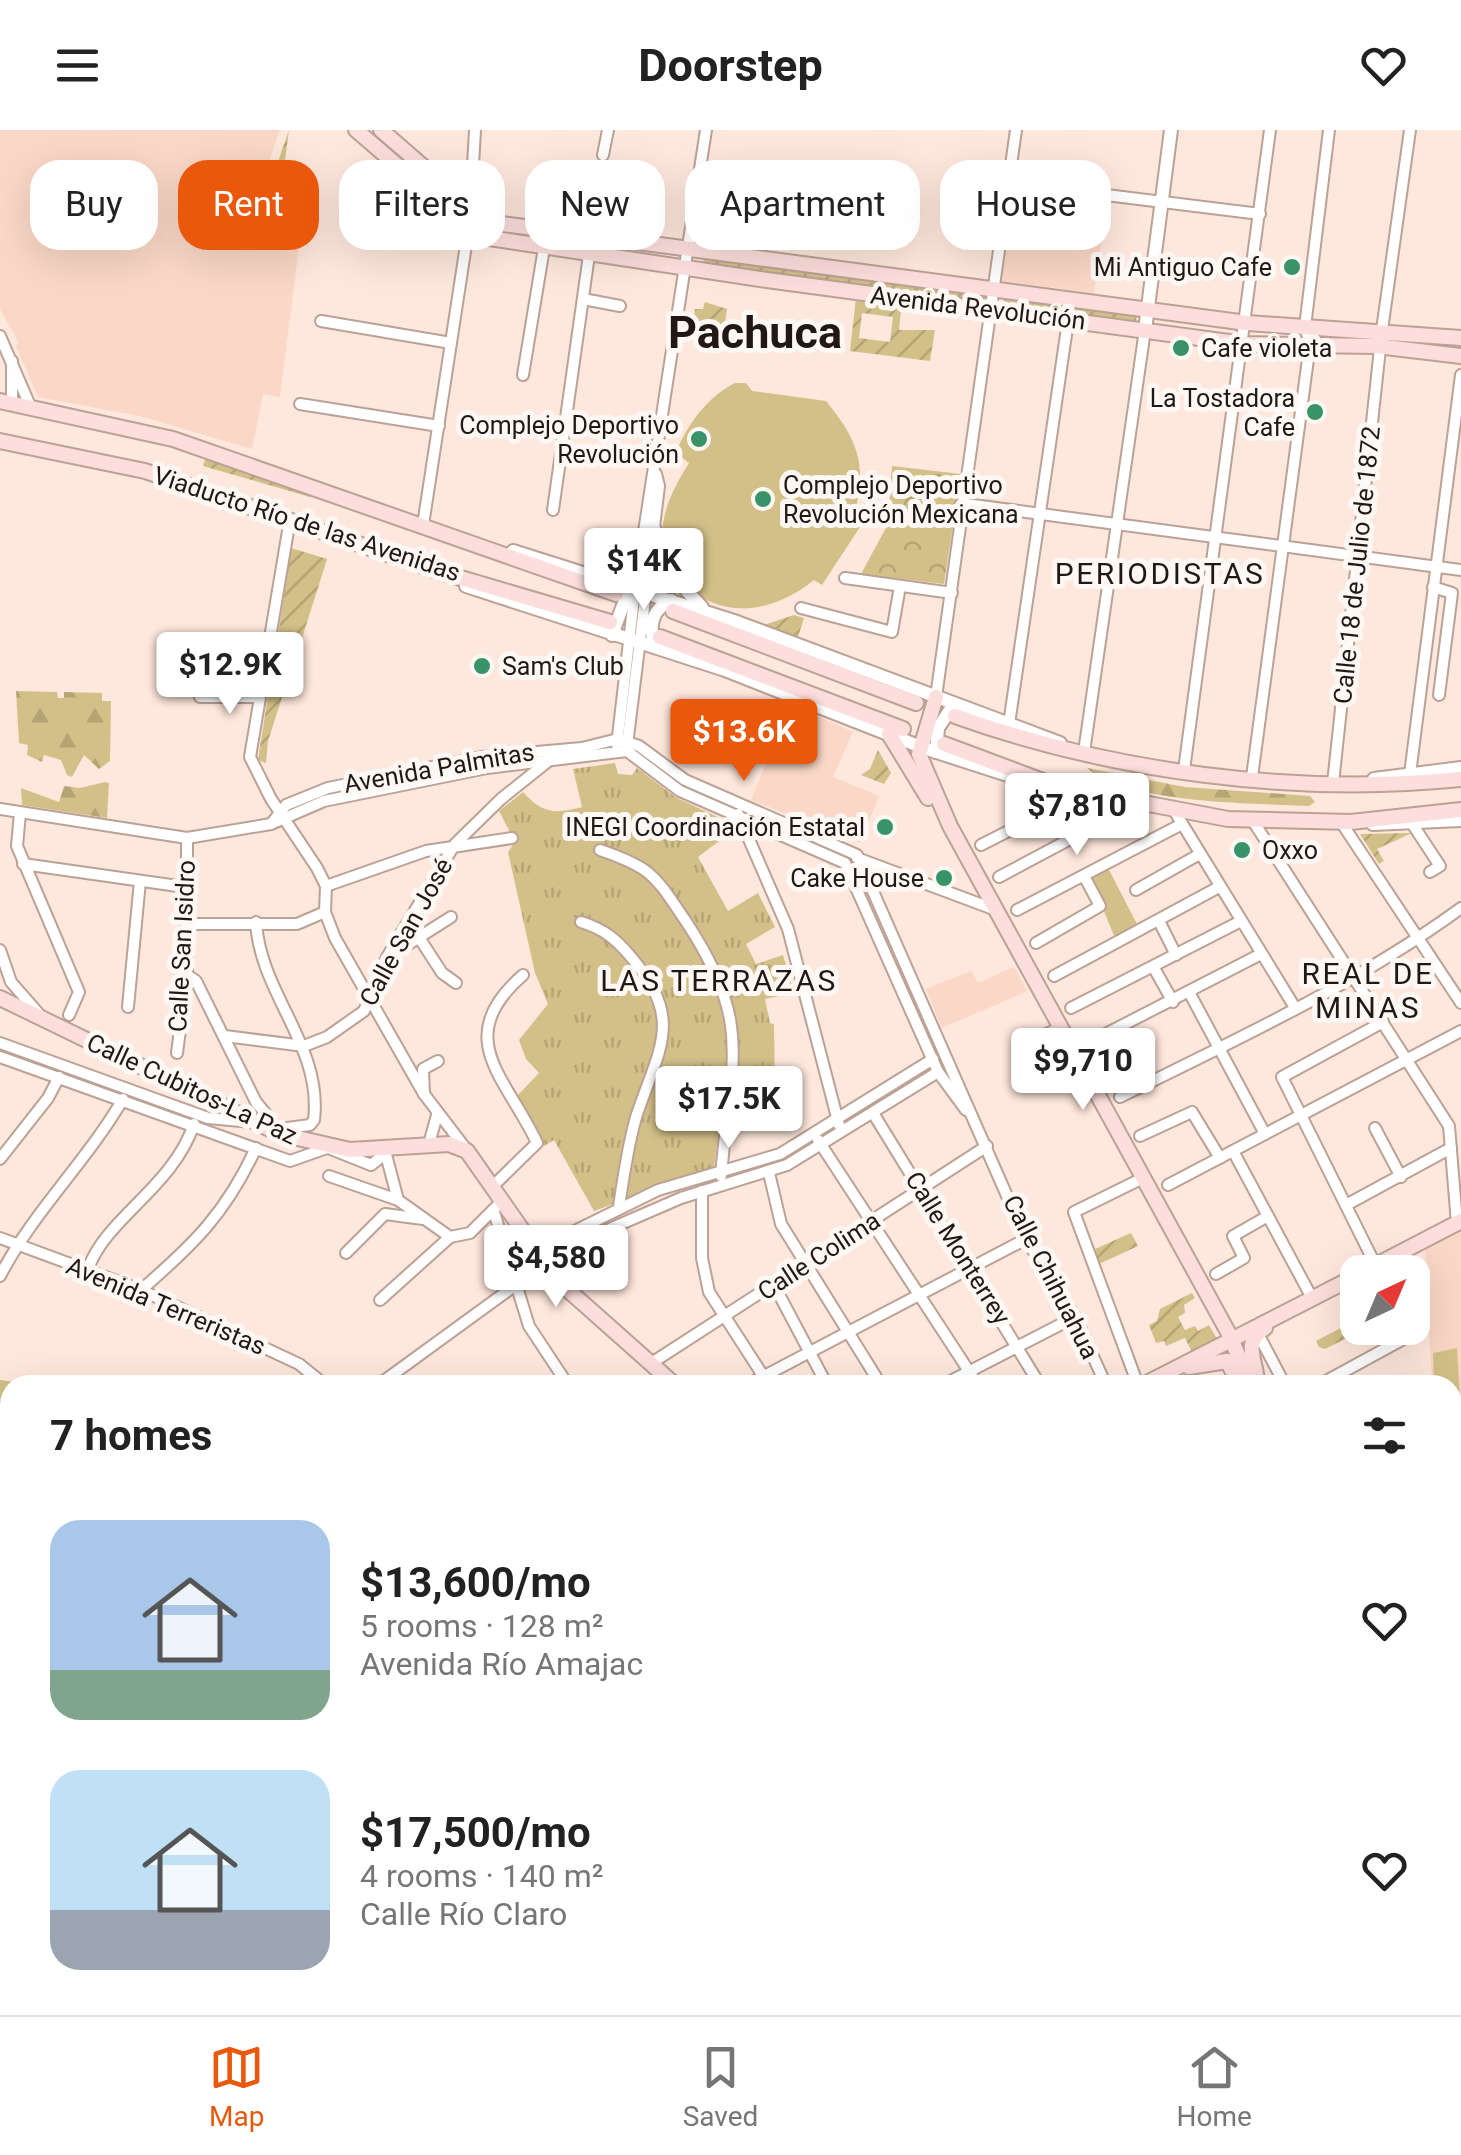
<!DOCTYPE html>
<html lang="en">
<head>
<meta charset="utf-8">
<style>
	body { margin:0; font-family:Roboto,sans-serif; background:#f2f2f2; color:#222; height:100vh; display:flex; flex-direction:column; font-size:38px; white-space:nowrap }
	* { box-sizing:border-box; margin:0 }
	p { font-size:32px; color:#767676 }
	.icon { flex:none; width:55px; height:55px; fill:none; stroke:currentColor; stroke-width:2; stroke-linecap:round; stroke-linejoin:round }
	.map { position:relative; flex:1; overflow:hidden }
	.panel { position:absolute; left:0px; top:1245px; width:1462px; height:640px; display:flex; flex-direction:column; background:#fff; border-radius:30px 30px 0 0; box-shadow:0 10px 40px #0002 }
	.panel>* { flex:none }
	.top-card { position:absolute; left:30px; top:30px; width:1402px; height:90px; display:flex; gap:20px }
	.needle { width:65px; rotate:44deg }
	.fabs { position:absolute; left:1340px; top:1125px; display:grid; gap:20px }
	.fabs a { display:grid; place-items:center; width:90px; height:90px; border-radius:20px; background:#fff; box-shadow:0 10px 40px #0002; font-size:50px }
	.price { position:absolute; translate:-50% -85px; padding:0 22px; border-radius:10px; background:#fff; color:#222; font-size:32px; line-height:65px; filter:drop-shadow(0 2px 5px #0008) }
	.price::after { content:''; position:absolute; left:50%; top:60px; width:30px; height:22px; margin-left:-15px; background:inherit; clip-path:polygon(0 0,100% 0,50% 100%) }
	.price.current { background:#ea580c; color:#fff }
	ul { padding:0; list-style:none }
	li { display:flex; align-items:center; gap:30px; height:250px; padding:0 50px }
	li span { display:grid; place-items:center; flex:none; width:280px; height:200px; border-radius:30px; color:#555 }
	li>.icon { margin-inline-start:auto }
	span .icon { width:120px; height:120px; fill:#fffc; stroke-width:1 }
	li b { font-size:42px }
	h2 { display:flex; justify-content:space-between; align-items:center; height:120px; padding:0 50px; font-size:42px }
	.tag { padding:0 35px; border-radius:30px; background:#fff; box-shadow:0 10px 40px #0002; font-size:35px; line-height:90px }
	.tag.current { background:#ea580c; color:#fff }
	header { display:flex; justify-content:space-between; align-items:center; height:130px; padding:0 50px; background:#fff; font-size:45px; font-weight:700 }
	.tabs { display:flex; justify-content:space-around; align-items:center; height:140px; border-top:2px solid #e0e0e0; background:#fff; font-size:28px; color:#767676 }
	.tabs a { display:grid; justify-items:center; gap:5px }
	.tabs .current { color:#ea580c }
	.map>svg:first-child { display:block }
	.built { fill:#fad7c6 }
	.grass { fill:url(#grass-tufts) }
	.forest { fill:url(#forest-firs) }
	.park { fill:url(#park-crowns) }
	.garden { fill:url(#garden-furrows); fill-rule:evenodd }
	.pitch { fill:#d3c088 }
	.lines { fill:none; stroke-linecap:round; stroke-linejoin:round }
	.minor-casing { stroke:#bca195; stroke-width:14 }
	.tertiary-casing { stroke:#bca195; stroke-width:16 }
	.secondary-casing { stroke:#bca195; stroke-width:18 }
	.minor { stroke:#fff; stroke-width:10 }
	.tertiary { stroke:#fff; stroke-width:12 }
	.secondary { stroke:#fcdedc; stroke-width:14 }
	.poi-dot { fill:#399368; stroke:#fef8f5; stroke-width:4 }
	.labels { text-anchor:middle; dominant-baseline:central; stroke-width:10; stroke-linejoin:round; paint-order:stroke }
	.poi-label { font-size:25px; fill:#221813; stroke:#fef8f5; text-anchor:end }
	.street-label { font-size:25px; fill:#221813; stroke:#fef8f5 }
	.quarter-label { font-size:30px; letter-spacing:2.5px; fill:#221813; stroke:#fef8f5 }
	.town-label { font-size:45px; font-weight:bold; fill:#221813; stroke:#fef8f5 }
</style>
</head>
<body>
<header><svg class="icon" aria-label="menu" viewBox="0 0 24 24"><path d="M4 6h16M4 12h16M4 18h16"/></svg>Doorstep<svg class="icon" aria-label="heart" viewBox="0 0 24 24"><path d="M12 20l-8-8c-3-5 5-10 8-4 3-6 11-1 8 4z"/></svg></header>
<div class="map">
<svg width="1461" height="1885" viewBox="0 0 1461 1885">
	<defs>
		<pattern id="grass-tufts" width="24" height="20" patternUnits="userSpaceOnUse" patternTransform="scale(2.5)"><rect width="24" height="20" fill="#d3c088"/><path d="M3 7l-1-3M5 7V3M7 7l1-3M15 17l-1-3M17 17v-4M19 17l1-3" fill="none" stroke="#b5a474"/></pattern>
		<pattern id="forest-firs" width="22" height="20" patternUnits="userSpaceOnUse" patternTransform="scale(2.5)"><rect width="22" height="20" fill="#d3c088"/><path d="M5 1l3.5 6h-7zM16 11l3.5 6h-7z" fill="#b5a474"/></pattern>
		<pattern id="park-crowns" width="20" height="18" patternUnits="userSpaceOnUse" patternTransform="scale(2.5)"><rect width="20" height="18" fill="#d3c088"/><path d="M2 6a3 3 0 1 1 6 0M12 15a3 3 0 1 1 6 0" fill="none" stroke="#b5a474"/></pattern>
		<pattern id="garden-furrows" width="10" height="10" patternUnits="userSpaceOnUse" patternTransform="scale(2.5)"><rect width="10" height="10" fill="#d3c088"/><path d="M-1 1l2-2M0 10L10 0M9 11l2-2" fill="none" stroke="#b5a474"/></pattern>
	</defs>
	<rect width="100%" height="100%" fill="#fee7dc"/>
	<!-- built -->
	<g class="built">
		<path d="M0 0H280L247 94 301 101 280 267 263 264 252 319 140 286 38 267 16 216 19 213 0 179Z"/>
		<path d="M1010 94 1102 107 1094 163 1002 151Z"/>
		<path d="M790 574 853 602 833 647 879 666 860 713 751 670Z"/>
		<path d="M1014 837 1027 861 942 898 926 859 971 841 978 853Z"/>
		<path d="M1461 1098V1387L1453 1386 1452 1255H1432L1425 1118Z"/>
	</g>
	<!-- grass -->
	<path class="grass" d="M615 633 618 644 632 645 637 638 677 668 722 689 731 702 698 727 728 781 758 763 775 797 746 814 756 834 783 825 794 863 765 869 770 893 774 894 775 963 736 980 721 981 714 1038 594 1081 554 1010 544 1016 517 966 539 943 526 929 519 910 548 874 535 843 508 722 515 712 499 681 523 662C543 684 554 684 582 677L573 639Z"/>
	<!-- forest -->
	<g class="forest">
		<path d="M16 561 57 562 58 568H64V562L102 563V571H111L110 631 99 639 84 625 72 647 67 645 61 630 44 625 42 632 27 625 28 615 19 613Z"/>
		<path d="M1087 638 1185 657 1310 666 1315 672 1309 676C1252 673 1130 674 1087 638Z"/>
		<path d="M105 652 109 653 107 688 22 675 21 658 59 672 64 656 80 658Z"/>
		<path d="M0 1250 40 1255H10V1875H429L431 1885H0Z"/>
	</g>
	<!-- park -->
	<g class="park">
		<path d="M892 336 961 344 944 454 861 444 888 394Z"/>
		<path d="M1108 738 1138 796 1115 808 1091 750Z"/>
		<path d="M0 1851 10 1861V1875H23L32 1885H0Z"/>
	</g>
	<!-- garden -->
	<g class="garden">
		<path d="M289 0 283 45 317 50 316 58 285 53 282 75 264 72Z"/>
		<path d="M704 127 988 165 987 172 703 134Z"/>
		<path d="M1004 167 1137 184 1136 191 1004 174Z"/>
		<path d="M856 168 938 179 937 185 901 180 899 200H935L930 231 850 221ZM862 183 893 187 890 212 859 208Z"/>
		<path d="M705 172 727 179 724 201 693 197 695 179H703Z"/>
		<path d="M205 329 310 365V367L203 336Z"/>
		<path d="M291 418 327 429 292 540 274 533Z"/>
		<path d="M794 485 804 488 798 507 764 495Z"/>
		<path d="M271 546 287 552 268 611 266 633 258 630Z"/>
		<path d="M878 620 891 643 884 654 861 645 870 639Z"/>
		<path d="M1412 703 1377 719 1384 731 1379 734 1360 704Z"/>
		<path d="M1131 1103 1138 1116 1099 1134 1095 1119Z"/>
		<path d="M1192 1163 1195 1168 1184 1175 1185 1183 1178 1187 1185 1200 1195 1196 1198 1201 1209 1195 1217 1209 1192 1222 1185 1208 1166 1216 1164 1211 1156 1213 1149 1195 1157 1191 1160 1179Z"/>
		<path d="M1354 1191 1359 1202 1325 1219 1319 1217 1316 1211Z"/>
	</g>
	<!-- pitch -->
	<g class="pitch">
		<path d="M285 53 316 58 313 80 282 75Z"/>
		<path d="M735 253H746L752 261 826 271C859 311 869 338 852 391L860 397 822 455 814 450C776 481 724 492 686 455 676 444 665 430 663 414 659 385 674 357 689 333L676 323C686 296 708 266 735 253Z"/>
		<path d="M1119 764 1136 795 1120 804 1103 772Z"/>
		<path d="M1457 1218 1461 1291H1453L1452 1255H1434L1433 1223Z"/>
	</g>
	<g class="lines">
		<!-- minor casing -->
		<g class="minor-casing">
			<g id="minor">
				<path d="M603 25 608 0"/>
				<path d="M1009 53 1260 84"/>
				<path d="M958 77 1005 85"/>
				<path d="M583 169 620 176"/>
				<path d="M321 191 451 213"/>
				<path d="M0 206 31 278"/>
				<path d="M523 245 544 118"/>
				<path d="M12 273V231"/>
				<path d="M300 274 439 296"/>
				<path d="M966 374 1461 440"/>
				<path d="M553 380 589 125"/>
				<path d="M290 389 250 627 271 669 317 738 326 756 325 782 335 808 424 964 466 1019"/>
				<path d="M423 395 470 89 475 0"/>
				<path d="M845 448 952 463"/>
				<path d="M1433 457 1452 463 1439 565"/>
				<path d="M801 478 892 502 900 456"/>
				<path d="M200 567H259"/>
				<path d="M936 567 1016 0"/>
				<path d="M1009 594 1068 191"/>
				<path d="M617 615 635 460 706 0"/>
				<path d="M627 615 659 356 656 344"/>
				<path d="M1084 622 1145 200"/>
				<path d="M1184 640 1270 0"/>
				<path d="M1410 644 1461 245"/>
				<path d="M1252 647 1310 214 1305 197 1329 0"/>
				<path d="M1333 653 1382 200 1410 0"/>
				<path d="M0 679 187 708 271 694 324 671 487 638 627 621 680 661 845 733 938 942 966 980"/>
				<path d="M1175 682 1294 876"/>
				<path d="M20 683 17 716 79 862 69 885"/>
				<path d="M738 684 788 799 839 995"/>
				<path d="M1253 691 1449 996 1457 1093"/>
				<path d="M1341 692 1461 873"/>
				<path d="M271 694 286 675 328 658 481 627 582 618 618 609 639 616 685 650 857 725 1026 1109 1075 1187 1106 1255"/>
				<path d="M1413 695 1440 736 1430 742"/>
				<path d="M981 715 1083 663"/>
				<path d="M600 720C653 738 655 746 685 790 755 895 730 931 721 1046"/>
				<path d="M857 728 996 780"/>
				<path d="M23 734 185 757"/>
				<path d="M999 747 1136 674"/>
				<path d="M326 756 426 721 512 708"/>
				<path d="M1136 760 1198 725"/>
				<path d="M1017 780 1182 694"/>
				<path d="M1159 791 1176 825"/>
				<path d="M256 792C260 864 323 916 314 990L310 995 280 999"/>
				<path d="M581 792C604 799 616 809 631 827 684 888 660 917 637 984 628 1013 624 1045 619 1076"/>
				<path d="M186 794H297L325 782"/>
				<path d="M420 809 442 843 456 853"/>
				<path d="M1036 813 1100 776 1084 746"/>
				<path d="M0 820 11 852 40 885"/>
				<path d="M388 827 451 787"/>
				<path d="M1154 838 1173 872"/>
				<path d="M187 845 196 851 256 972 280 1001"/>
				<path d="M1054 846 1219 757"/>
				<path d="M1189 862 1265 1004"/>
				<path d="M128 877 140 751"/>
				<path d="M1071 878 1241 791"/>
				<path d="M225 906 304 916 327 907 364 881 387 827 455 714 501 669 547 632"/>
				<path d="M1090 912 1261 824"/>
				<path d="M0 913 208 988 252 992"/>
				<path d="M1022 914 1061 898"/>
				<path d="M177 923 187 845V708"/>
				<path d="M0 927 290 1031 327 1018"/>
				<path d="M424 964 423 939 438 931"/>
				<path d="M1120 967C1235 910 1357 854 1461 778"/>
				<path d="M873 983 1040 1255"/>
				<path d="M1375 998 1401 1047"/>
				<path d="M1140 1006 1192 982 1220 1028"/>
				<path d="M818 1010 978 1255"/>
				<path d="M429 1014 437 985"/>
				<path d="M331 1019 371 1035 386 1023"/>
				<path d="M385 1021 398 1070"/>
				<path d="M1233 1021 1312 1168"/>
				<path d="M0 1029 48 968 59 947"/>
				<path d="M769 1043 781 1094 881 1255"/>
				<path d="M329 1046 398 1070 450 1107"/>
				<path d="M494 1055 537 1013C507 948 450 908 523 845"/>
				<path d="M1168 1055 1461 901"/>
				<path d="M702 1061V1128L709 1162 769 1255"/>
				<path d="M1346 1075 1451 1018"/>
				<path d="M494 1082 529 1196 568 1255"/>
				<path d="M450 1107 470 1103 497 1076"/>
				<path d="M0 1108 141 1160 299 1234 325 1255"/>
				<path d="M534 1121 658 1060 780 1024 933 929"/>
				<path d="M346 1123 385 1084 423 1089"/>
				<path d="M540 1129 681 1068 787 1035 938 942"/>
				<path d="M1376 1136 1282 947 1383 892"/>
				<path d="M88 1139C106 1088 173 1057 194 994"/>
				<path d="M1216 1144 1244 1128 1233 1106 1268 1086"/>
				<path d="M0 1146C33 1082 87 1031 123 969"/>
				<path d="M774 1155 827 1255"/>
				<path d="M141 1160C194 1114 226 1083 256 1018"/>
				<path d="M380 1170 450 1107"/>
				<path d="M1255 1198 1285 1255"/>
				<path d="M650 1234 987 1016"/>
				<path d="M381 1253 513 1157"/>
				<path d="M747 1255 1026 1109"/>
				<path d="M943 1255 1075 1187"/>
				<path d="M1138 1255 1074 1082 1143 1048"/>
				<path d="M1319 1255 1418 1201"/>
				<path d="M1452 1394 1461 1396"/>
				<path d="M1452 1584 1461 1532"/>
				<path d="M1452 1657 1461 1653"/>
				<path d="M1452 1691 1461 1689"/>
				<path d="M1452 1779 1461 1778"/>
				<path d="M432 1875 434 1885"/>
				<path d="M479 1875 481 1885"/>
				<path d="M703 1875 707 1885"/>
				<path d="M1095 1875 1099 1885"/>
				<path d="M1183 1875 1184 1885"/>
				<path d="M1299 1875 1308 1885"/>
				<path d="M1322 1875 1327 1885"/>
				<path d="M1432 1875 1434 1885"/>
				<path d="M568 1885 580 1875"/>
				<path d="M594 1885 616 1875"/>
				<path d="M787 1885 816 1875"/>
				<path d="M1043 1885 1069 1875"/>
			</g>
		</g>
		<!-- tertiary casing -->
		<g class="tertiary-casing">
			<g id="tertiary">
				<path d="M1145 200 1171 0"/>
				<path d="M654 398 670 443 702 477"/>
				<path d="M513 421 737 492 1060 613"/>
				<path d="M466 456 725 540 921 617 1023 650"/>
				<path d="M612 505 625 470 620 455"/>
				<path d="M663 519 653 510C649 491 654 479 671 470"/>
				<path d="M936 622 938 598 954 574"/>
				<path d="M1374 649 1461 638"/>
				<path d="M1373 694 1461 690"/>
			</g>
		</g>
		<!-- secondary casing -->
		<g class="secondary-casing">
			<g id="secondary">
				<path d="M356 0 469 97 489 108 767 150 1244 214 1377 216 1461 226"/>
				<path d="M381 0 471 78 502 94 1247 193 1461 208"/>
				<path d="M0 271 173 309 616 464"/>
				<path d="M0 311 145 341 437 441 610 492"/>
				<path d="M673 481 916 573"/>
				<path d="M660 507 903 599"/>
				<path d="M936 567 919 624 950 696 1228 1202 1251 1255"/>
				<path d="M955 586C1111 642 1295 666 1461 649"/>
				<path d="M889 604 928 668"/>
				<path d="M944 614 1059 657 1228 689 1351 692 1461 680"/>
				<path d="M0 868 280 1004 350 1020 449 1014 467 1021 558 1151 675 1255"/>
				<path d="M1363 1142 1461 1091"/>
				<path d="M1189 1237 1227 1231 1240 1255"/>
				<path d="M1143 1255 1358 1145"/>
				<path d="M1257 1255C1258 1233 1240 1213 1265 1198"/>
				<path d="M1388 1875 1389 1885"/>
			</g>
		</g>
		<!-- minor -->
		<use href="#minor" class="minor"/>
		<!-- tertiary -->
		<use href="#tertiary" class="tertiary"/>
		<!-- secondary -->
		<use href="#secondary" class="secondary"/>
	</g>
	<!-- markers -->
	<g class="poi-dot">
		<circle cx="1292" cy="137" r="10"/>
		<circle cx="1181" cy="218" r="10"/>
		<circle cx="1315" cy="282" r="10"/>
		<circle cx="699" cy="309" r="10"/>
		<circle cx="763" cy="369" r="10"/>
		<circle cx="482" cy="536" r="10"/>
		<circle cx="885" cy="697" r="10"/>
		<circle cx="1242" cy="720" r="10"/>
		<circle cx="944" cy="748" r="10"/>
	</g>
	<g class="labels">
		<!-- poi labels -->
		<g class="poi-label">
			<text x="1272" y="137">Mi Antiguo Cafe</text>
			<text x="1201" y="218" text-anchor="start">Cafe violeta</text>
			<text x="1295" y="268">La Tostadora<tspan x="1295" dy="29">Cafe</tspan></text>
			<text x="679" y="295">Complejo Deportivo<tspan x="679" dy="29">Revolución</tspan></text>
			<text x="783" y="355" text-anchor="start">Complejo Deportivo<tspan x="783" dy="29">Revolución Mexicana</tspan></text>
			<text x="502" y="536" text-anchor="start">Sam's Club</text>
			<text x="865" y="697">INEGI Coordinación Estatal</text>
			<text x="1262" y="720" text-anchor="start">Oxxo</text>
			<text x="924" y="748">Cake House</text>
		</g>
		<!-- street labels -->
		<g class="street-label">
			<text transform="translate(978 178) rotate(7)">Avenida Revolución</text>
			<text transform="translate(307 394) rotate(18)">Viaducto Río de las Avenidas</text>
			<text transform="translate(1357 435) rotate(-84)">Calle 18 de Julio de 1872</text>
			<text transform="translate(439 638) rotate(-10)">Avenida Palmitas</text>
			<text transform="translate(406 802) rotate(-61)">Calle San José</text>
			<text transform="translate(182 816) rotate(-87)">Calle San Isidro</text>
			<text transform="translate(192 959) rotate(25)">Calle Cubitos-La Paz</text>
			<text transform="translate(958 1118) rotate(58)">Calle Monterrey</text>
			<text transform="translate(819 1126) rotate(-33)">Calle Colima</text>
			<text transform="translate(1051 1147) rotate(63)">Calle Chihuahua</text>
			<text transform="translate(166 1176) rotate(23)">Avenida Terreristas</text>
		</g>
		<!-- quarter labels -->
		<g class="quarter-label">
			<text x="1160" y="443">PERIODISTAS</text>
			<text x="1368" y="843">REAL DE<tspan x="1368" dy="34">MINAS</tspan></text>
			<text x="719" y="850">LAS TERRAZAS</text>
		</g>
		<!-- town labels -->
		<g class="town-label">
			<text x="755" y="202">Pachuca</text>
		</g>
	</g>
</svg>
<div class="fabs">
<a><svg class="needle" viewBox="-14 -14 28 28"><path d="M0-13l5 13h-10z" fill="#e53935"/><path d="M0 13l5-13h-10z" fill="#767676"/></svg></a>
</div>
<b class="price" style="left:644px;top:483px">$14K</b>
<b class="price" style="left:230px;top:587px">$12.9K</b>
<b class="price current" style="left:744px;top:654px">$13.6K</b>
<b class="price" style="left:1077px;top:728px">$7,810</b>
<b class="price" style="left:1083px;top:983px">$9,710</b>
<b class="price" style="left:729px;top:1021px">$17.5K</b>
<b class="price" style="left:556px;top:1180px">$4,580</b>
<div class="top-card">
<a class="tag">Buy</a>
<a class="tag current">Rent</a>
<a class="tag">Filters</a>
<a class="tag">New</a>
<a class="tag">Apartment</a>
<a class="tag">House</a>
</div>
<section class="panel">
<h2>7 homes<svg class="icon" aria-label="filters" viewBox="0 0 24 24"><path d="M4 7h16M4 17h16"/><circle cx="9" cy="7" r="2"/><circle cx="15" cy="17" r="2"/></svg></h2>
<ul>
<li><span style="background:linear-gradient(#a9c7e8 75%,#7fa58c 0)"><svg class="icon" aria-label="home" viewBox="0 0 24 24"><path d="M3 11l9-7 9 7M6 9v11h12V9"/></svg></span><div><b>$13,600/mo</b><p>5 rooms · 128 m²</p><p>Avenida Río Amajac</p></div><svg class="icon" aria-label="heart" viewBox="0 0 24 24"><path d="M12 20l-8-8c-3-5 5-10 8-4 3-6 11-1 8 4z"/></svg></li>
<li><span style="background:linear-gradient(#bfe0f5 70%,#9aa5b1 0)"><svg class="icon" aria-label="home" viewBox="0 0 24 24"><path d="M3 11l9-7 9 7M6 9v11h12V9"/></svg></span><div><b>$17,500/mo</b><p>4 rooms · 140 m²</p><p>Calle Río Claro</p></div><svg class="icon" aria-label="heart" viewBox="0 0 24 24"><path d="M12 20l-8-8c-3-5 5-10 8-4 3-6 11-1 8 4z"/></svg></li>
</ul>
</section>
</div>
<nav class="tabs">
<a class="current"><svg class="icon" aria-label="map" viewBox="0 0 24 24"><path d="M3 6l6-2 6 2 6-2v14l-6 2-6-2-6 2zM9 4v14M15 6v14"/></svg>Map</a>
<a><svg class="icon" aria-label="saved" viewBox="0 0 24 24"><path d="M7 4h10v16l-5-4-5 4z"/></svg>Saved</a>
<a><svg class="icon" aria-label="home" viewBox="0 0 24 24"><path d="M3 11l9-7 9 7M6 9v11h12V9"/></svg>Home</a>
</nav>
</body>
</html>
